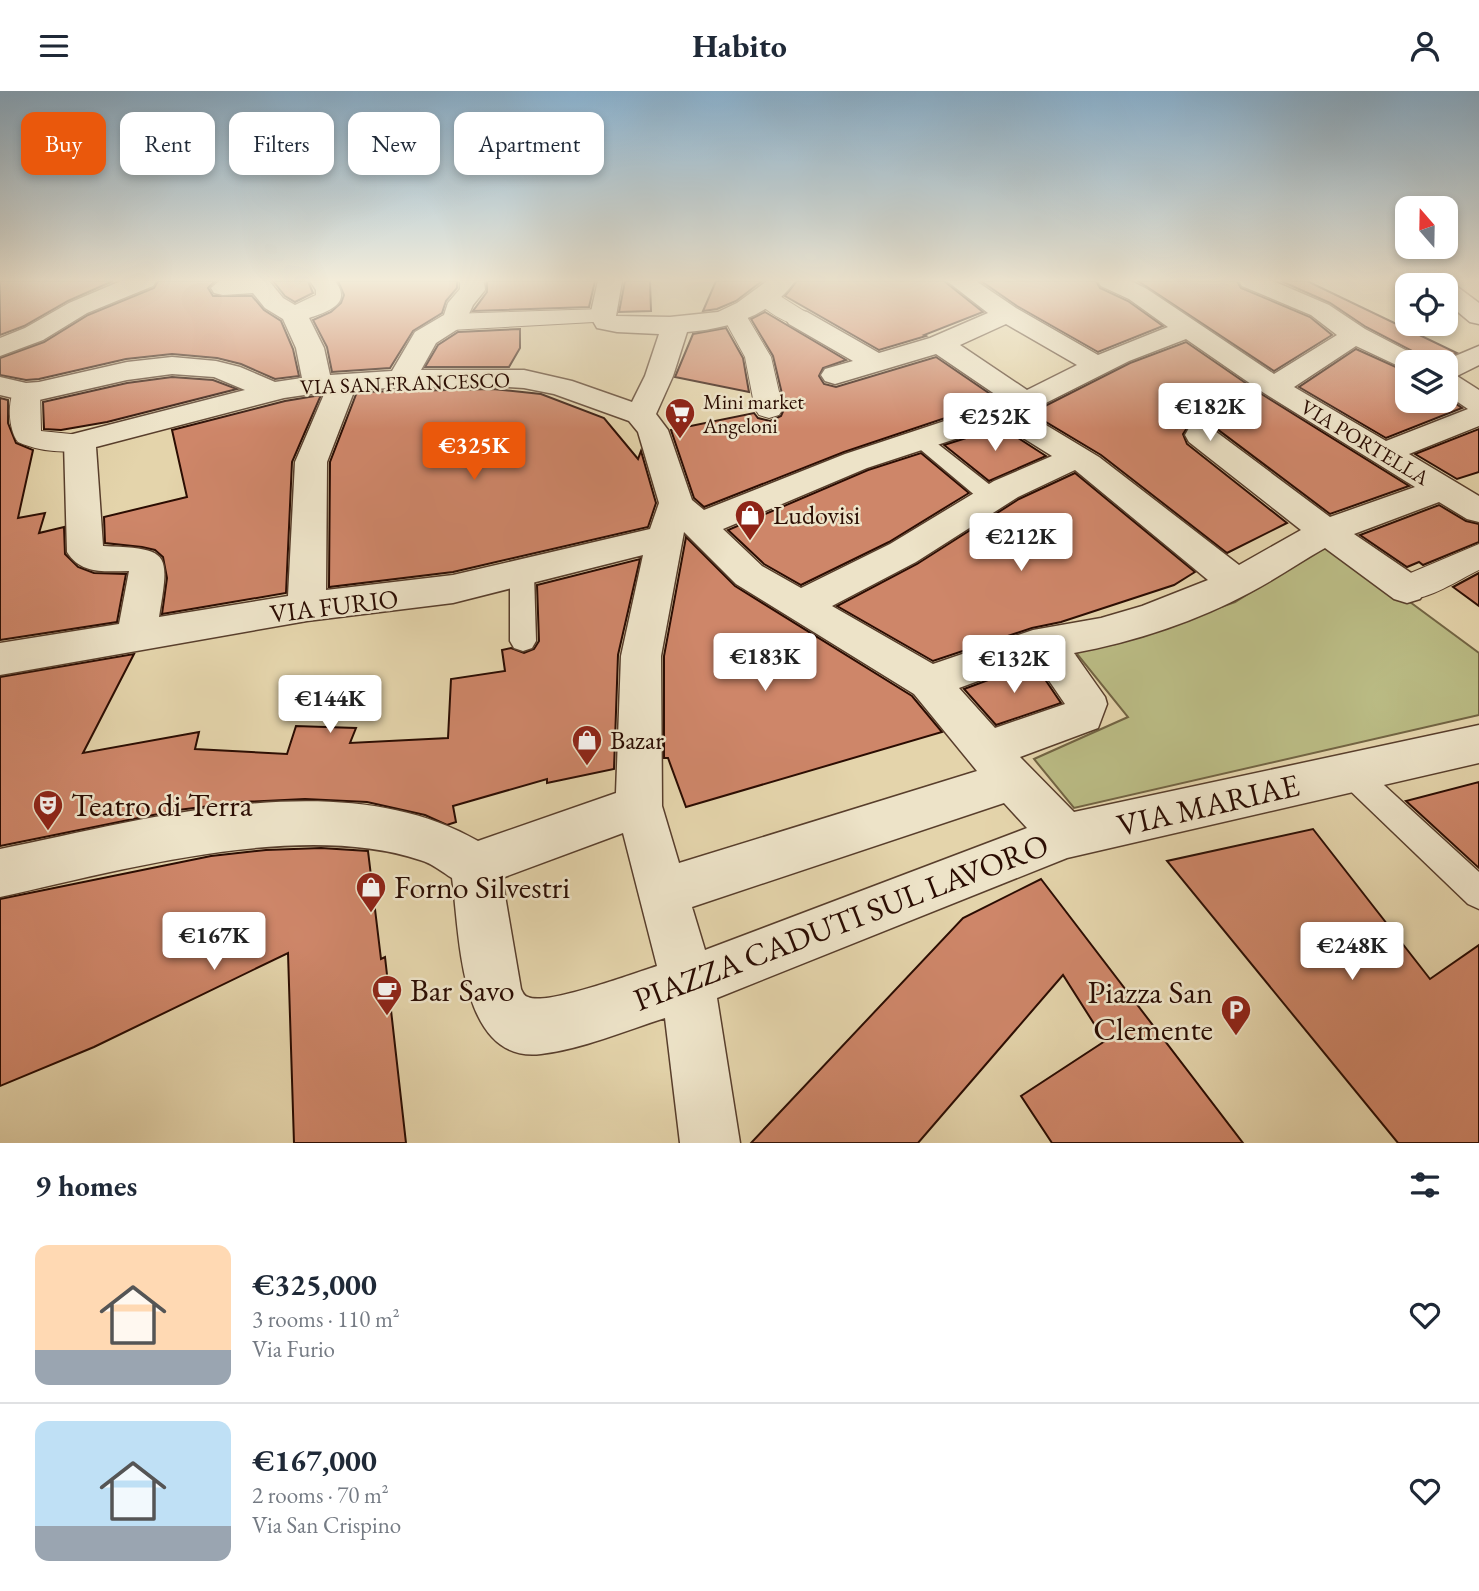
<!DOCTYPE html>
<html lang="en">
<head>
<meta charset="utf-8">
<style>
	body { margin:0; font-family:"EB Garamond",serif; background:#f2f2f3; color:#1f2937; height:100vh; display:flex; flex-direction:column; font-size:26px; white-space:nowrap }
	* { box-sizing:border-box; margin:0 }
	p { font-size:23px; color:#747a83 }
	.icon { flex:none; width:38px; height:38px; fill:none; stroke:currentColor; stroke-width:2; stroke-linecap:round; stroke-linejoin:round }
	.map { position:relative; height:1052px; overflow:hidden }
	.side { display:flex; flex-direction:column; background:#fff; flex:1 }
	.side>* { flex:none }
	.top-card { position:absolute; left:21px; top:21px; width:700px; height:63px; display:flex; gap:14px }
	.needle { width:46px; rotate:340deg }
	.fabs { position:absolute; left:1395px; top:105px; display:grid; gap:14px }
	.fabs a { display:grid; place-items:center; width:63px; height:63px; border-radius:14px; background:#fff; box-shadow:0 4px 10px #0003; font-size:35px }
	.price { position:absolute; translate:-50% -60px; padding:0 16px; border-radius:7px; background:#fff; color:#222; font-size:23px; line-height:46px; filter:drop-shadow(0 2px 4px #0008) }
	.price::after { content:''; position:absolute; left:50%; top:42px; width:21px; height:16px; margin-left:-10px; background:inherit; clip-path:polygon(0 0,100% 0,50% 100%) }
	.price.selected { background:#ea580c; color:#fff }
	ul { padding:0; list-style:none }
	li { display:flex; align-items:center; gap:21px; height:175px; padding:0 35px }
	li+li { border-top:2px solid #e0e1e3 }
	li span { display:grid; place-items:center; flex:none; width:196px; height:140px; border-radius:14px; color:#555 }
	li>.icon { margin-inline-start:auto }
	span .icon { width:84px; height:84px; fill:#fffc; stroke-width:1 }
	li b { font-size:30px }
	h2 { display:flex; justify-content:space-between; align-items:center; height:84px; padding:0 35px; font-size:30px }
	.tag { padding:0 24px; border-radius:14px; background:#fff; box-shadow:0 4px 10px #0003; font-size:24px; line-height:63px }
	.tag.selected { background:#ea580c; color:#fff }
	header { display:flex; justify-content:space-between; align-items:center; height:91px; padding:0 35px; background:#fff; font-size:32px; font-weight:700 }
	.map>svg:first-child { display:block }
	.green { fill:#babb84; stroke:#726443; stroke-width:2 }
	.building { fill:#ce8669; stroke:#2a0c02; stroke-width:2 }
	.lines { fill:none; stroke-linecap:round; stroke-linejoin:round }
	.service-casing { stroke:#583e2c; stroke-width:3 }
	.pedestrian-casing { stroke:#583e2c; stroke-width:2 }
	.minor-casing { stroke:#583e2c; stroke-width:3 }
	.tertiary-casing { stroke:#583e2c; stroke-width:3 }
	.service { fill:#ede3c8; fill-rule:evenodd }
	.pedestrian { fill:#ede3c8; fill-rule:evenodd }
	.minor { fill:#ede3c8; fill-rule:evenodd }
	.tertiary { fill:#ede3c8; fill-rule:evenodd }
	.labels { text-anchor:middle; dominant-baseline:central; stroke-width:5; stroke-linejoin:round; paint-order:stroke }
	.far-street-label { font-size:21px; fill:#2a0c02; stroke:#ede3c8 }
	.far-poi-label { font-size:21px; fill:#2a0c02; stroke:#ede3c8; text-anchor:start }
	.poi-label { font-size:26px; fill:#2a0c02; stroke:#ede3c8; text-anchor:start }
	.street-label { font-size:26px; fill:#2a0c02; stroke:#ede3c8 }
	.near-poi-label { font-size:32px; fill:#2a0c02; stroke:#ede3c8; text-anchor:start }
	.near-street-label { font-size:32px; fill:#2a0c02; stroke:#ede3c8 }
</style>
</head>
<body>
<header><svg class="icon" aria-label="menu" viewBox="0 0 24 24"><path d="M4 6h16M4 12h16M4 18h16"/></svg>Habito<svg class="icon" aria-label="person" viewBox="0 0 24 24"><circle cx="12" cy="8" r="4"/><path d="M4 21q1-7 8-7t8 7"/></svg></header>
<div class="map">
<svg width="1479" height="1052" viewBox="0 0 1479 1052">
	<rect width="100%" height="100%" fill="#e4d4ab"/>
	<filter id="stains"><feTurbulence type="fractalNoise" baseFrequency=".00286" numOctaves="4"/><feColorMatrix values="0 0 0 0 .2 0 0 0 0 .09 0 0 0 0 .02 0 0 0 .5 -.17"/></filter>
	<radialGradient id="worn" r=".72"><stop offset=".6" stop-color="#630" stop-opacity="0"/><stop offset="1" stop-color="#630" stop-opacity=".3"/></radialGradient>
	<!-- green -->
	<path class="green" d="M1330 452 1479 562V624L1074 717 1034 668 1128 626 1073 558 1116 553 1235 511Z"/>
	<!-- building -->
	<g class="building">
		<path d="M0 190H113L68 210 24 235 0 244Z"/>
		<path d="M158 190H215L208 197 213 205H252L264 219 281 230 293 258 299 285 275 288 241 273 217 267 172 263 126 268 39 288 26 289 0 284V267L44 251 88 224 154 197Z"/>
		<path d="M273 190H308L313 202 295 211 285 205Z"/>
		<path d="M338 190H457V197L446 210 442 222 413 240 390 277 332 281 327 256 313 229 331 221 341 212 344 204Z"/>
		<path d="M487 190H595L589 216 473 220 487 201Z"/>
		<path d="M625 190H650L651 220 619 221Z"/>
		<path d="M716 190H762L736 210 717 218 703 220Z"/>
		<path d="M797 190H944L983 221 924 244 926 245 879 259 785 205Z"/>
		<path d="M981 190H1096L1100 197 1128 210 1163 235 1098 261 1017 215Z"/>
		<path d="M1138 190H1237L1241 197 1310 226 1332 244 1274 280Z"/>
		<path d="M1281 190H1307L1457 262 1439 271H1424L1418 263 1366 236 1330 212Z"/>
		<path d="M765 221 846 269 823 277 819 285 824 293 836 296 936 266 999 309 844 361 704 416 694 407 671 339 754 322 758 327 770 330 781 325 785 316 805 312 783 307 773 265 751 228Z"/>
		<path d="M726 237 743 267 749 301 675 286 693 243Z"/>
		<path d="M520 238V257L509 276H425L438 254 458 241Z"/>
		<path d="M1186 251 1263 304 1409 395 1330 423 1213 335 1200 332 1189 334 1183 343 1187 353 1287 432 1227 462 1101 364 1031 322 1130 272Z"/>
		<path d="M1356 258 1407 281V310H1446V306L1462 317 1386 347 1299 296Z"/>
		<path d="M172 286 213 289 237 298 107 331 61 339 44 338 43 311 127 292Z"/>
		<path d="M493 298 541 303 604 327 638 368 641 360 656 412 648 436 453 481 329 496 330 371 357 301Z"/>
		<path d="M321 304 292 371 286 502 162 523 167 487 163 466 155 459 142 456 105 452 104 426 187 406 172 339 285 310Z"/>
		<path d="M0 307 8 309V332L16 352 33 359 18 427 45 422 39 442 64 436 65 463 78 476 94 482 126 483 117 531 0 549Z"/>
		<path d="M1001 336 1046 365 989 390 944 354Z"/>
		<path d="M1479 338V381L1457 388 1415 363Z"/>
		<path d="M921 362 969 402 889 451 801 494 764 473 728 439 868 379Z"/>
		<path d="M1075 382 1195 481 1174 494 1061 531 1032 537 933 570 837 515 917 473 1019 408Z"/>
		<path d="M1439 414 1466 430 1479 433V451L1423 474 1419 471 1407 476 1360 444Z"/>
		<path d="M686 446 735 495 912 605 942 641 686 716 668 667H664V565Z"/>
		<path d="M640 468 618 564 614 678 547 692V688L453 715 456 731 447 734 425 724 367 711 305 708 242 711 178 719 0 755V586L134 563 83 662 199 641 195 658 287 663 296 635 356 637 350 652 448 647 451 588 505 580 502 559 511 557 524 562 534 558 539 550 537 494Z"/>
		<path d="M1479 482V515L1453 496Z"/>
		<path d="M1034 572 1061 612 996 634 964 598Z"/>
		<path d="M1479 691V777L1406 710Z"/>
		<path d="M1313 738 1430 888 1479 854V1052H1398L1167 770Z"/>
		<path d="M321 757 368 760 381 868 385 866 406 1052H294L288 862 94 956 0 995V808L211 765 266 759Z"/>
		<path d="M1041 788 1243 1052H1052L1021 1005 1105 950 1063 884 918 1052H751L963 827Z"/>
	</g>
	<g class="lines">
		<!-- service casing -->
		<g class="service-casing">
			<g id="service">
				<path d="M922 344 929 346 999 401 1002 406 999 411H983L915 354 912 350 915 346Z"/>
				<path d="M522 475 530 477 534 483 536 550 532 557 523 560 514 557 510 550V483L514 477Z"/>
				<path d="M1351 669 1361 673 1479 781V818L1468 813 1341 691 1337 682 1341 673Z"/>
			</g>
		</g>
		<!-- pedestrian casing -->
		<g class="pedestrian-casing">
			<g id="pedestrian">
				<path d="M763 198 772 200 807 222 810 227 807 232C787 237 770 220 754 210L751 205 754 200Z"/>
				<path d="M734 217 743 219 771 266 783 318 779 324 769 327 759 324 755 318 745 266 722 224 725 219Z"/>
				<path d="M603 218 612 220 615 225 612 230 450 239 441 236 437 231 441 226 450 223Z"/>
				<path d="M26 293 36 295 40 301 41 340 91 345 95 351 91 357C67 363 40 361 18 351 8 338 7 309 16 295Z"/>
				<path d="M1479 453V479C1454 491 1421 515 1394 507L1389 498 1394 489Z"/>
			</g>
		</g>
		<!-- minor casing -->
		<g class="minor-casing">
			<g id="minor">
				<path d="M121 190H156L153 195 87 222 43 249 0 265V247L25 237 69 212Z"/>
				<path d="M219 190H269L283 207 295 214 316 204V199L310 190H335C353 213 327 221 309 227L324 257 330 284 392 280 415 241 444 224 448 212 460 198V190H484L485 199 473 214 464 234 436 252 421 279H524L572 290 632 311 645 285 659 243 617 241 597 237 590 225 598 190H622L616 225 670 226 718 221 737 212 767 190H795C771 225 726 238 687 241L673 285 656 323 668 339 692 409 704 419 845 363 1005 310 936 263 835 293 825 290 821 284 825 278 853 270 789 233 785 227 789 221 798 219 807 221 879 262 930 247 988 222 947 190H976L1016 217 1098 264 1168 236 1129 208 1101 195 1098 190H1131L1147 198 1274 283 1337 244 1311 224 1242 195 1239 190H1273L1329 214 1365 238 1417 265 1421 271H1407V279L1356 255 1294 296 1386 350 1468 318 1446 303V271H1441L1479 255V274L1457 285 1479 299V335L1409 363 1479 405V431L1467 428 1439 411 1354 443 1420 488 1426 498 1420 508 1407 512 1394 508 1325 457C1300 471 1276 488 1251 501 1197 530 1134 551 1074 562L1105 606 1107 613 1098 637 1020 666 1074 721 1479 634V672L1067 767 717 907 740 1052H680L665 927C624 940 583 958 541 963 458 973 460 841 452 787 442 781 432 772 420 769 300 729 121 779 0 806V758C144 729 342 671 478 750L616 702 621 565 643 464 453 512 307 530 0 584V552L119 533 129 480C106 480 81 484 67 461L64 351 69 344 245 299 214 286 172 283 127 289 39 309 26 310 0 304V286L26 292 39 291 127 271 172 266 216 270 240 276 275 291 302 287 296 257 283 228 265 217 253 202 223 204 214 202 211 197ZM1006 233 1077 274 1027 299 960 254ZM1186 248 1264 302 1415 396 1330 426 1211 337 1200 335 1189 337 1185 344 1189 351 1301 439 1239 474 1099 366 1026 322 1129 270ZM493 295 524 297 554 303 629 330 638 341 659 412 650 438 453 484 326 499 327 371 355 298ZM325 301 295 371 288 505 159 526C170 460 170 458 103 455L96 356 284 307ZM1001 333 1052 365 994 390 890 453 801 497 762 475 723 438 867 377ZM1075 379 1208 489 1142 515 1101 527 1033 539 933 573 832 515 916 471 1018 406ZM684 441 736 493 914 603 977 680 679 772 662 715 661 565ZM1035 569 1065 613 995 637 959 597ZM1004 712 1027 737 705 859 692 816ZM623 742 657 875C634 882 547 915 528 906 524 905 523 902 521 898L502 787Z"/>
			</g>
		</g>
		<!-- tertiary casing -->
		<g class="tertiary-casing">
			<path id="tertiary" d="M1446 191 1455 194 1479 212V233L1470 231 1446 211V194H1437Z"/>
		</g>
		<!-- service -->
		<use href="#service" class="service"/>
		<!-- pedestrian -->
		<use href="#pedestrian" class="pedestrian"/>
		<!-- minor -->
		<use href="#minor" class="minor"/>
		<!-- tertiary -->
		<use href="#tertiary" class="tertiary"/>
	</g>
	<!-- sky -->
	<linearGradient id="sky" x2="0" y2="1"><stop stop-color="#89b4d4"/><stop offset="0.56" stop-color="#f3ecd9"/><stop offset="1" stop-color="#f3ecd9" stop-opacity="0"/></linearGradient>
	<rect width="1479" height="338" fill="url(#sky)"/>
	<!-- icons -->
	<defs>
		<g id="supermarket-pin" transform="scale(1.575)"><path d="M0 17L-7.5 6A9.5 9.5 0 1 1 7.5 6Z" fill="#8f2418" stroke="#ede3c8"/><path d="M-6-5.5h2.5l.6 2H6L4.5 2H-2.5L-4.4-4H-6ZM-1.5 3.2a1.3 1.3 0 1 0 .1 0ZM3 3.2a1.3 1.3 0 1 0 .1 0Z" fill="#fff"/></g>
		<g id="shop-pin" transform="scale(1.575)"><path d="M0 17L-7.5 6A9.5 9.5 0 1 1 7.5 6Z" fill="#8f2418" stroke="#ede3c8"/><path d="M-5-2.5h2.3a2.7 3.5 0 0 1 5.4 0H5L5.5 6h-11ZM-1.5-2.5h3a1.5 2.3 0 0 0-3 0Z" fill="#fff"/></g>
		<g id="theatre-pin" transform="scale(1.575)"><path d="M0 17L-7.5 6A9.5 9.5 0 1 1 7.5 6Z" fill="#8f2418" stroke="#ede3c8"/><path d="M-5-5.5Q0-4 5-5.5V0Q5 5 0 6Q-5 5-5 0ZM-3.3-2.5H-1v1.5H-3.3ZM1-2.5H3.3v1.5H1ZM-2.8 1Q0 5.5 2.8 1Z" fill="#fff"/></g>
		<g id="cafe-pin" transform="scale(1.575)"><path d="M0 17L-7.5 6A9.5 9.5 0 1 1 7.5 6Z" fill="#8f2418" stroke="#ede3c8"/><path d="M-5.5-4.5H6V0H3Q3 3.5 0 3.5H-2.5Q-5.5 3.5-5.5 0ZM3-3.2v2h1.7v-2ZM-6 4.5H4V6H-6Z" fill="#fff"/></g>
		<g id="parking-pin" transform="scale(1.575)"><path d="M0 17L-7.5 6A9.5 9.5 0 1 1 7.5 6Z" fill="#8f2418" stroke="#ede3c8"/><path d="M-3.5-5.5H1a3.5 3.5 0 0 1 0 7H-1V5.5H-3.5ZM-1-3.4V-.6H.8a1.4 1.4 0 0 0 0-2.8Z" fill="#fff"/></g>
	</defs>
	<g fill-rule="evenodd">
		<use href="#supermarket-pin" x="680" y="322"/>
		<use href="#shop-pin" x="750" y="424"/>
		<use href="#shop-pin" x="587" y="649"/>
		<use href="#theatre-pin" x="48" y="714"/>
		<use href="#shop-pin" x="371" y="796"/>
		<use href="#cafe-pin" x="387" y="899"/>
		<use href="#parking-pin" x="1236" y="919"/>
	</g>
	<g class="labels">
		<!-- far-street labels -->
		<g class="far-street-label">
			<text transform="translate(405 292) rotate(-2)">VIA SAN FRANCESCO</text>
			<text transform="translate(1365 351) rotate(31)">VIA PORTELLA</text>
		</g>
		<!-- far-poi labels -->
		<g class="far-poi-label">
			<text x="703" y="310">Mini market<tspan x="703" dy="24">Angeloni</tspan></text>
		</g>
		<!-- poi labels -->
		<g class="poi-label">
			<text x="773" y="424">Ludovisi</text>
			<text x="610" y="649">Bazar</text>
		</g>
		<!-- street labels -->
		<g class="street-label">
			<text transform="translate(334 515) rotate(-7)">VIA FURIO</text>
		</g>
		<!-- near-poi labels -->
		<g class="near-poi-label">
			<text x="71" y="714">Teatro di Terra</text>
			<text x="394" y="796">Forno Silvestri</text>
			<text x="410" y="899">Bar Savo</text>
			<text x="1213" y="901" text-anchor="end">Piazza San<tspan x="1213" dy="37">Clemente</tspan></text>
		</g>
		<!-- near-street labels -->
		<g class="near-street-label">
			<text transform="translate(1208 714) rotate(-13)">VIA MARIAE</text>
			<text transform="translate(841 831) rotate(-21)">PIAZZA CADUTI SUL LAVORO</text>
		</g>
	</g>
	<rect width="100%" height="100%" filter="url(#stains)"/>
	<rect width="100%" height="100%" fill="url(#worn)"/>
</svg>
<div class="fabs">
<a><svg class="needle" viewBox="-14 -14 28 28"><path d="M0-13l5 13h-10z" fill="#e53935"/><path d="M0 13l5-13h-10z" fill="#747a83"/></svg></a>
<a><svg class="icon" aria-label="locate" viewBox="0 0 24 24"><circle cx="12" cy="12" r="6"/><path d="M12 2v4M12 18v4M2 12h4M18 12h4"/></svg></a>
<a><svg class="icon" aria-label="layers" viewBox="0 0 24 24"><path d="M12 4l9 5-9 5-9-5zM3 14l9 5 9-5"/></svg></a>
</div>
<b class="price" style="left:1210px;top:352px">€182K</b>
<b class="price" style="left:995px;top:362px">€252K</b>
<b class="price selected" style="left:474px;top:391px">€325K</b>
<b class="price" style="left:1021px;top:482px">€212K</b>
<b class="price" style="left:765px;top:602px">€183K</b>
<b class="price" style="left:1014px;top:604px">€132K</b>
<b class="price" style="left:330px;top:644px">€144K</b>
<b class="price" style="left:214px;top:881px">€167K</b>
<b class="price" style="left:1352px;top:891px">€248K</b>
<div class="top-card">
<a class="tag selected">Buy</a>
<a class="tag">Rent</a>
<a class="tag">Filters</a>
<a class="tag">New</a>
<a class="tag">Apartment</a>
</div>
</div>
<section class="side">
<h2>9 homes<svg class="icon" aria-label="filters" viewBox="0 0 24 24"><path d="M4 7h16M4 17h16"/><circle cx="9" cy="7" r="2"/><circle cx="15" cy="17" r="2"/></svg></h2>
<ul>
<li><span style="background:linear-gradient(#ffd9b3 75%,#9aa5b1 0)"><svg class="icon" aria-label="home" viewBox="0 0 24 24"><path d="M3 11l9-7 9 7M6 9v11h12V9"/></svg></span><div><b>€325,000</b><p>3 rooms · 110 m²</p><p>Via Furio</p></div><svg class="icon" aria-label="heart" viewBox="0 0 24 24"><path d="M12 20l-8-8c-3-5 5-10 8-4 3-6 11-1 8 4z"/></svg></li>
<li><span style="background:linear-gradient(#bfe0f5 75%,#9aa5b1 0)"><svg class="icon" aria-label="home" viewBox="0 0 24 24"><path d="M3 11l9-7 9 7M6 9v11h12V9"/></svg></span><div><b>€167,000</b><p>2 rooms · 70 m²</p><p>Via San Crispino</p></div><svg class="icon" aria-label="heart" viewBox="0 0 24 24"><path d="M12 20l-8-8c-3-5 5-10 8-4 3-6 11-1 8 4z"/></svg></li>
</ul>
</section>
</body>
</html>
